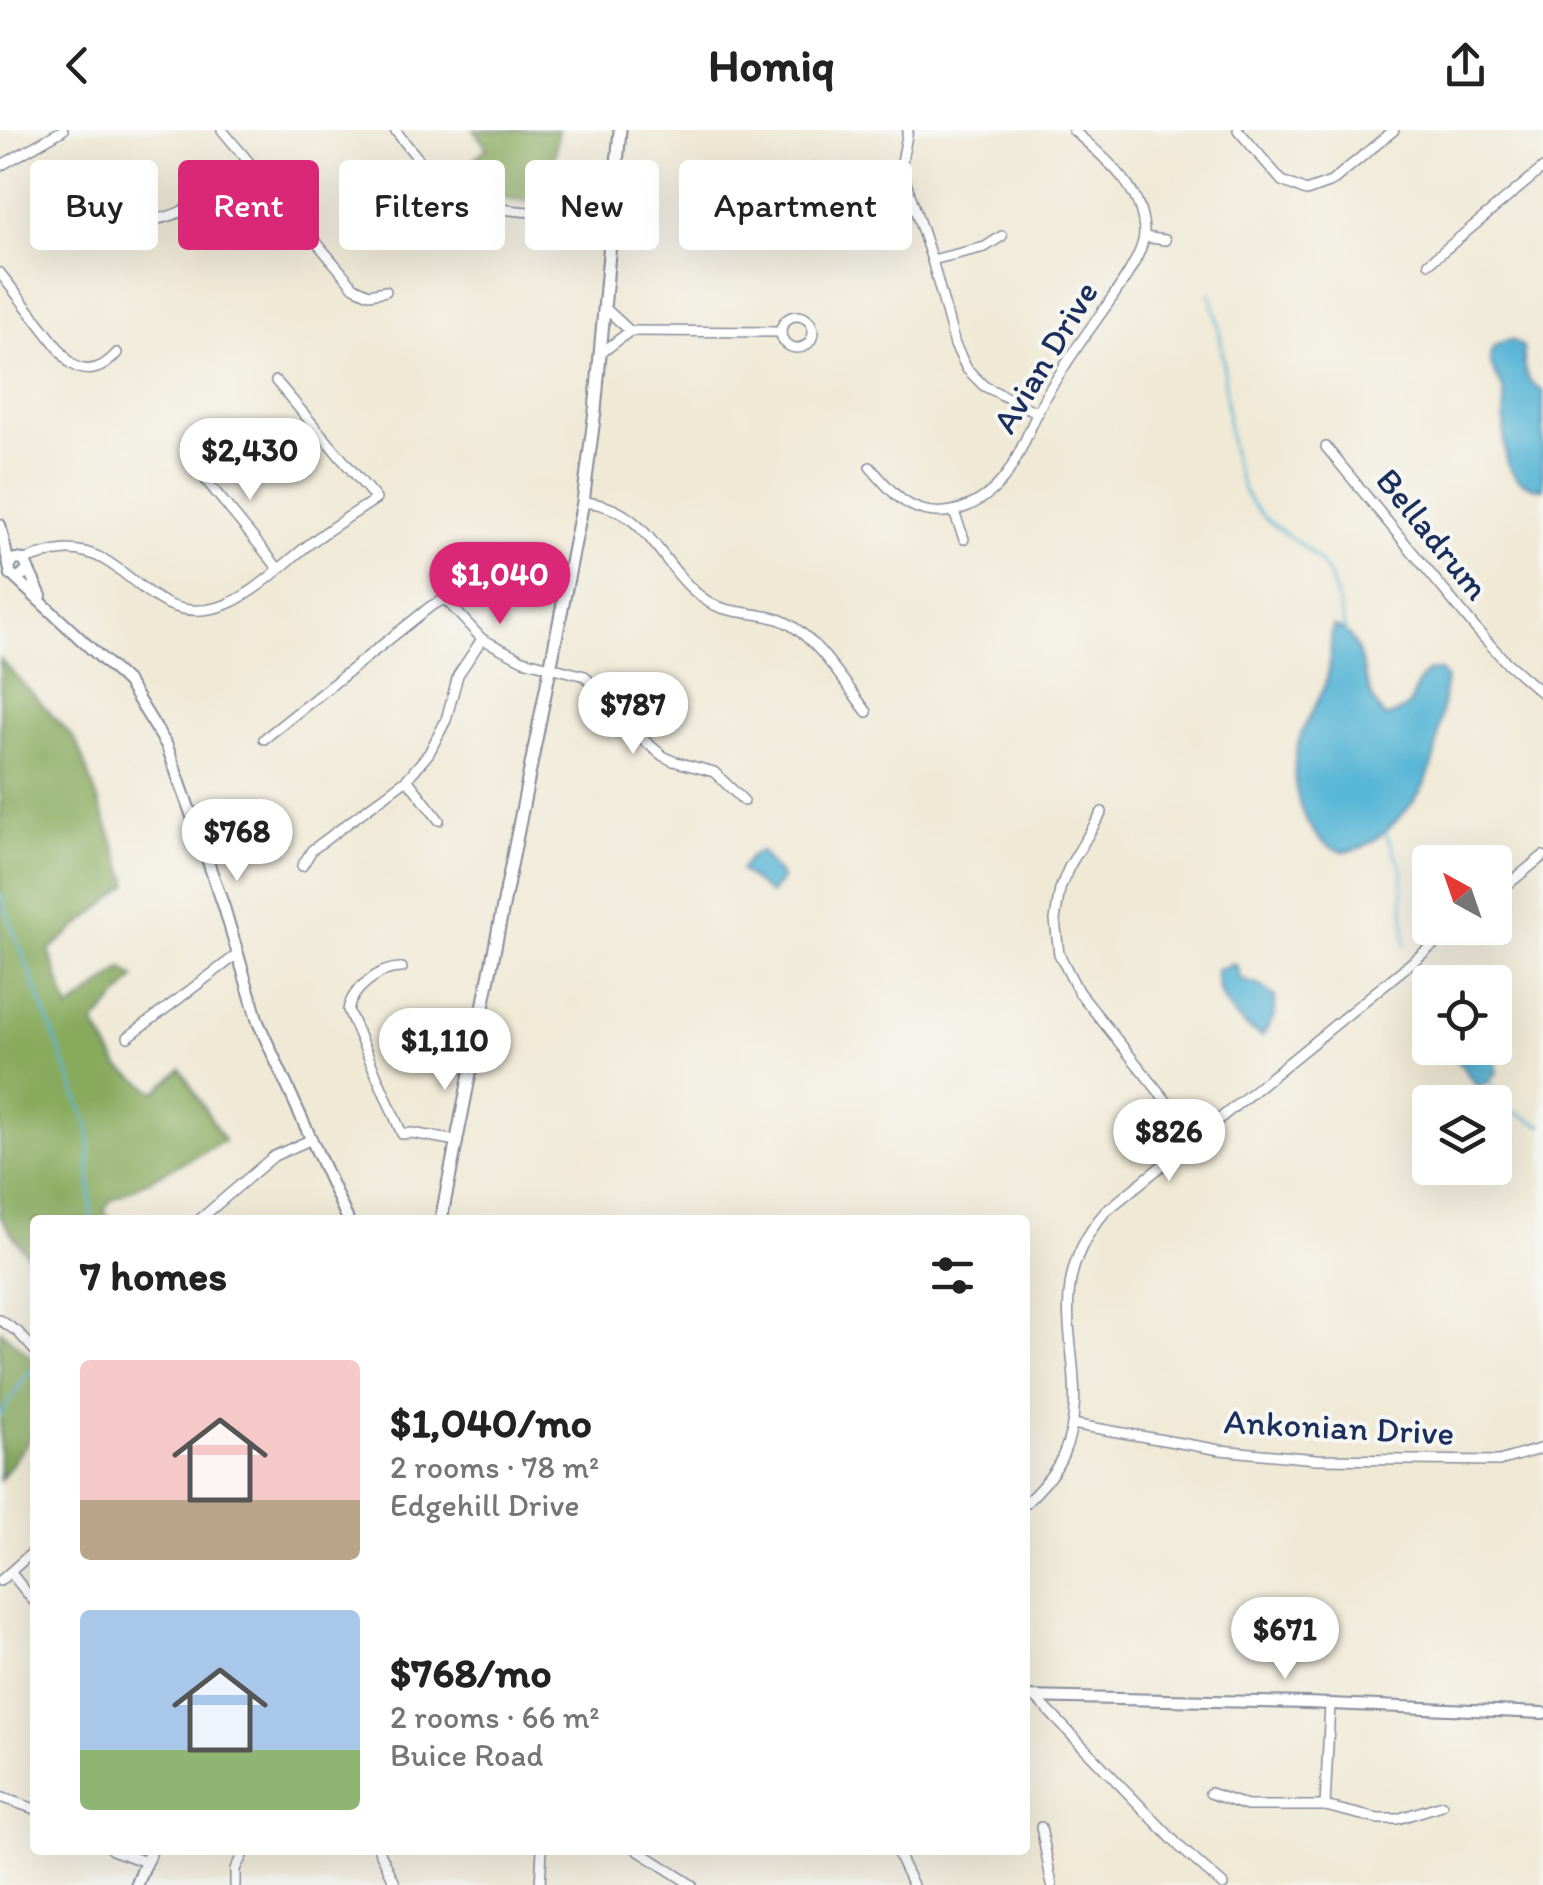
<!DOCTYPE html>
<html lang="en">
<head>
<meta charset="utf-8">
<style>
	body { margin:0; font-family:Itim,sans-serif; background:#f6f6f6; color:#222; height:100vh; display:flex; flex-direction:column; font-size:38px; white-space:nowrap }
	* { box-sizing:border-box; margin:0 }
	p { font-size:32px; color:#767676 }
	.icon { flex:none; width:55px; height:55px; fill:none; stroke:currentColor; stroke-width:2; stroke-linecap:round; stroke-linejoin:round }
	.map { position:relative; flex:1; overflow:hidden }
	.side { position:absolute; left:30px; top:1085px; width:1000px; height:640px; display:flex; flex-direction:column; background:#fff; border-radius:10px; box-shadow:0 10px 40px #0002 }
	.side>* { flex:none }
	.top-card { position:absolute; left:30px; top:30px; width:1000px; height:90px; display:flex; gap:20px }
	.needle { width:65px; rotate:320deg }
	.buttons { position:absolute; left:1412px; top:715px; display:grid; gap:20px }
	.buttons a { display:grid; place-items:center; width:100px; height:100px; border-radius:10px; background:#fff; box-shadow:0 10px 40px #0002; font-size:50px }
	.price { position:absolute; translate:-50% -85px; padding:0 22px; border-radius:35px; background:#fff; color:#222; font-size:32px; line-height:65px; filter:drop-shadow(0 2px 5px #0008) }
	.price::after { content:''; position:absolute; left:50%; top:60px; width:30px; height:22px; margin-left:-15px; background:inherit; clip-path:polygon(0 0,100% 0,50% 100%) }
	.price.active { background:#db2777; color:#fff }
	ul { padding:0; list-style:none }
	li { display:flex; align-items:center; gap:30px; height:250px; padding:0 50px }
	li span { display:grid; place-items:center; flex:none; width:280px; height:200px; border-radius:10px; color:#555 }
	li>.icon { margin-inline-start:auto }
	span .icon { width:120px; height:120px; fill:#fffc; stroke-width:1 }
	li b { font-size:42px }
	h2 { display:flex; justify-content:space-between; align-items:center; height:120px; padding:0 50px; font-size:42px }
	.chip { padding:0 35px; border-radius:10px; background:#fff; box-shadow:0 10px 40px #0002; font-size:35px; line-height:90px }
	.chip.active { background:#db2777; color:#fff }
	header { display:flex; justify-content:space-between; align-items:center; height:130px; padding:0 50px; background:#fff; font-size:45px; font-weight:700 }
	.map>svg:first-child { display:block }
	.forest { fill:#88aa5d; stroke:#526c5e; stroke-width:2.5 }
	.water { fill:#58b6d6; stroke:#3a729a; stroke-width:2.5 }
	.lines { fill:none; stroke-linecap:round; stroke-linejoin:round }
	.stream { stroke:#58b6d6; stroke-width:2.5 }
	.minor-casing { stroke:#868c9a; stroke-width:12 }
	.tertiary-casing { stroke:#868c9a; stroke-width:14 }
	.secondary-casing { stroke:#868c9a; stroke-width:15 }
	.minor { stroke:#fff; stroke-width:9 }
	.tertiary { stroke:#fff; stroke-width:10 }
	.secondary { stroke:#fff; stroke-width:11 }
	.labels { text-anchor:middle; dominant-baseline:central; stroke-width:8; stroke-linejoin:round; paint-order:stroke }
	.street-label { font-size:35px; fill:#1b2f5e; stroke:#f6f6f2 }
</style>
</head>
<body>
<header><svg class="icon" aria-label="back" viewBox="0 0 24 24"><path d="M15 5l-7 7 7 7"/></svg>Homiq<svg class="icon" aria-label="share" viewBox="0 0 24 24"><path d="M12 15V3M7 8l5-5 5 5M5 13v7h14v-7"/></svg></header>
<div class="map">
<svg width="1543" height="1755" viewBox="0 0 1543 1755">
	<rect width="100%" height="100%" fill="#f6f6f2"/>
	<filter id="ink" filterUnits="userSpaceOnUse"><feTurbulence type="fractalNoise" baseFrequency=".01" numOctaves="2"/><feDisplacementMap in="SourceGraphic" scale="20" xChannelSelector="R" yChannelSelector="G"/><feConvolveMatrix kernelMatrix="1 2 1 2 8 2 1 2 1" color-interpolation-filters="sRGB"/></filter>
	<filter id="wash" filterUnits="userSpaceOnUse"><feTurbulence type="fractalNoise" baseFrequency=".0048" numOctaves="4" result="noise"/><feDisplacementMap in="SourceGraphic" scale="40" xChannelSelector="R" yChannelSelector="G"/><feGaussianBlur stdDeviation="2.25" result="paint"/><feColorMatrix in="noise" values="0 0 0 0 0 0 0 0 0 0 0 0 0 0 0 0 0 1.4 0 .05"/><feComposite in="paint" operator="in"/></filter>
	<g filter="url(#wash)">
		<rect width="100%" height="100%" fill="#f0e9d5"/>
		<!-- forest -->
		<g class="forest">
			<path d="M474 0H558L549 72 494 68 449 49 487 18Z"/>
			<path d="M0 529 76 611 129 754 49 820 69 880 123 838 135 848 94 894 119 937 156 962 181 939 224 1011 111 1070 104 1080 110 1090H35V1136L0 1086Z"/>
			<path d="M0 1200 30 1226 35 1234V1301L0 1350Z"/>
		</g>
		<!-- water -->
		<g class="water">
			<path d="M809 37 813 40C814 61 843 88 819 103 794 92 796 63 803 41Z"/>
			<path d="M1512 210 1523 217C1524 236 1524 254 1543 261V359C1491 351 1508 303 1504 264 1503 250 1484 235 1492 220 1496 213 1505 211 1512 210Z"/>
			<path d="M1333 496C1370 507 1356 558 1386 588 1425 575 1405 559 1429 541H1440L1446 548C1440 583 1440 621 1425 653 1414 676 1372 722 1345 721 1314 719 1297 676 1295 651 1292 606 1309 593 1324 557 1333 537 1329 516 1333 496Z"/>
			<path d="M760 721 782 749 770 764 740 740 752 725Z"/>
			<path d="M1230 835H1236L1241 850 1258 855 1275 867V885L1262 906C1238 894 1215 869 1216 840Z"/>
			<path d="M1495 916 1497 942 1487 953 1477 956 1458 931 1439 918Z"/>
		</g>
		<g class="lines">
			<!-- stream -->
			<g class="stream">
				<path d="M1209 162C1233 222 1217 295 1243 358 1260 398 1302 406 1324 438 1336 455 1341 485 1346 504"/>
				<path d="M1384 700 1402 738 1405 816"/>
				<path d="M0 765 89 997 91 1090"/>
				<path d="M1489 946C1500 978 1513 982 1543 996"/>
				<path d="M0 1286 25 1247 35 1237"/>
			</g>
		</g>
	</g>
	<g filter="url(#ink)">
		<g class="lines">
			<!-- minor casing -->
			<g class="minor-casing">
				<g id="minor">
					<path d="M222 0 354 157 369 164 386 161"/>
					<path d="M395 0C411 20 427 41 447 57 486 89 563 82 612 84"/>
					<path d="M908 0 901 37 932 130 955 215 967 239 984 256 1038 283"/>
					<path d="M1238 0 1282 51 1306 61 1331 52 1394 0"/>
					<path d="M0 36 63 0"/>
					<path d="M118 93C187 92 197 72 248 31"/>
					<path d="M1144 107 1165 110"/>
					<path d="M932 130 985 117 1002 106"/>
					<path d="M1429 133 1543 38"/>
					<path d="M0 143 70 233C88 246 104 238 117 223"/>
					<circle cx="797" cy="202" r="16"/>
					<path d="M630 201 781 202"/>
					<path d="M600 224 630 201 604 177"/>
					<path d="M1326 317 1476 499 1505 531 1543 564"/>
					<path d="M191 332 278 438"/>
					<path d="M870 337C880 348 890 361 902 370 941 398 991 374 1012 336 1025 314 1033 290 1045 267 1054 252 1064 237 1074 222 1091 194 1143 134 1144 104 1144 57 1104 28 1073 0"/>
					<path d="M583 372C650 377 658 436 704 469 726 485 753 481 778 489 812 500 845 554 867 582"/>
					<path d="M954 382 964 409"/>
					<path d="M24 430C38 426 53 420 68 420 130 420 147 497 219 477 253 467 284 433 312 412 333 396 355 383 376 369L276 251"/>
					<path d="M264 609 431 476 445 469 482 509 523 530 585 546 623 593 663 626 673 631 714 642 744 671"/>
					<path d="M407 649 439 690"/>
					<path d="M1102 682 1069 737 1060 759 1055 790 1059 824 1078 861 1196 1008"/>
					<path d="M302 736 312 720 407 649 429 623 446 590 458 545 482 509"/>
					<path d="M1495 765 1543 726"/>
					<path d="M402 838C380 837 352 859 348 880L402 1004 412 1003 456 1011"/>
					<path d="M128 907 238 824"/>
					<path d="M199 1090 274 1026 312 1009"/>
					<path d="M0 1190 18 1202 35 1221"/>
					<path d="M1072 1294 1220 1320 1316 1329 1499 1331 1543 1318"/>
					<path d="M1025 1374C1040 1359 1054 1345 1063 1325 1100 1240 1030 1169 1105 1082L1454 798"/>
					<path d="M11 1443 35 1473"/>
					<path d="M0 1451 35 1420"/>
					<path d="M1036 1568 1181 1718 1223 1755"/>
					<path d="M1210 1663 1247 1676H1325L1378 1689H1397L1442 1675"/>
					<path d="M0 1667 35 1679"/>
					<path d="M1325 1676 1330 1574"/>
					<path d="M1041 1697 1052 1755"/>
					<path d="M112 1720 146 1732"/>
					<path d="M379 1720 396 1755"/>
					<path d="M637 1720 692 1755"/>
					<path d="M896 1720 913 1755"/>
					<path d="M235 1755V1739L242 1726"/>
					<path d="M540 1755 542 1720"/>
				</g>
			</g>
			<!-- tertiary casing -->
			<g class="tertiary-casing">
				<g id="tertiary">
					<path d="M0 395 9 435"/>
					<path d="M27 442 17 448 11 445 9 436 15 429 24 430 41 466"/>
					<path d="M15 448 128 553 167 616 224 777 258 892 348 1090"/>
					<path d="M1025 1567 1307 1573 1543 1583"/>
				</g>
			</g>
			<!-- secondary casing -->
			<g class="secondary-casing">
				<g id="secondary">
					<path d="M441 1090 583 372 595 281 620 0"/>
					<path d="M137 1755 151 1720"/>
				</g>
			</g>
			<!-- minor -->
			<use href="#minor" class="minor"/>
			<!-- tertiary -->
			<use href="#tertiary" class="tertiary"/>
			<!-- secondary -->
			<use href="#secondary" class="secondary"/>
		</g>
	</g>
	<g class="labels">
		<!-- street labels -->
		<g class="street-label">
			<text transform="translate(1045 227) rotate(-59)">Avian Drive</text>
			<text transform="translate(1433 404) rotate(51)">Belladrum</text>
			<text transform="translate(1339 1297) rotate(3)">Ankonian Drive</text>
		</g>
	</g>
</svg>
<div class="buttons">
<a><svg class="needle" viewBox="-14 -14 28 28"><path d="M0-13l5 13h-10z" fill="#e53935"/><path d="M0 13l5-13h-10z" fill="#767676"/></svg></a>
<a><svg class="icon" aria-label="locate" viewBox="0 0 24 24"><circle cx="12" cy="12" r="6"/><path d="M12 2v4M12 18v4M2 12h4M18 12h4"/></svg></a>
<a><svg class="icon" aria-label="layers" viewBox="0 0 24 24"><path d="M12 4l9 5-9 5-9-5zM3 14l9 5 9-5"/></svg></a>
</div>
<b class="price" style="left:250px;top:373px">$2,430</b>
<b class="price active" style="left:500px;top:497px">$1,040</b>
<b class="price" style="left:633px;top:627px">$787</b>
<b class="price" style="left:237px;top:754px">$768</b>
<b class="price" style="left:445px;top:963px">$1,110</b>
<b class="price" style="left:1169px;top:1054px">$826</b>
<b class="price" style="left:1285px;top:1552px">$671</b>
<div class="top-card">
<a class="chip">Buy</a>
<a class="chip active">Rent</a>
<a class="chip">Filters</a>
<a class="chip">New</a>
<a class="chip">Apartment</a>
</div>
<section class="side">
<h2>7 homes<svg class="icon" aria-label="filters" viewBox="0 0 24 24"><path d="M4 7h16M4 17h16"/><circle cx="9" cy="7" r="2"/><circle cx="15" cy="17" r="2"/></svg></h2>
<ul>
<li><span style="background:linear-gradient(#f6c9c9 70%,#b9a48a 0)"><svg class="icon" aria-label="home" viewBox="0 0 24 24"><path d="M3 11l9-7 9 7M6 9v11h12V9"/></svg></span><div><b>$1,040/mo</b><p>2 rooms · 78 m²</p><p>Edgehill Drive</p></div></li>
<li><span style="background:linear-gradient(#a9c7e8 70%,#8fb573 0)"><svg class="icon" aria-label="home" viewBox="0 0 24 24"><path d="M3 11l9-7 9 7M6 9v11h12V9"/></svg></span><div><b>$768/mo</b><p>2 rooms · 66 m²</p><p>Buice Road</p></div></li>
</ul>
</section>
</div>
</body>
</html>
